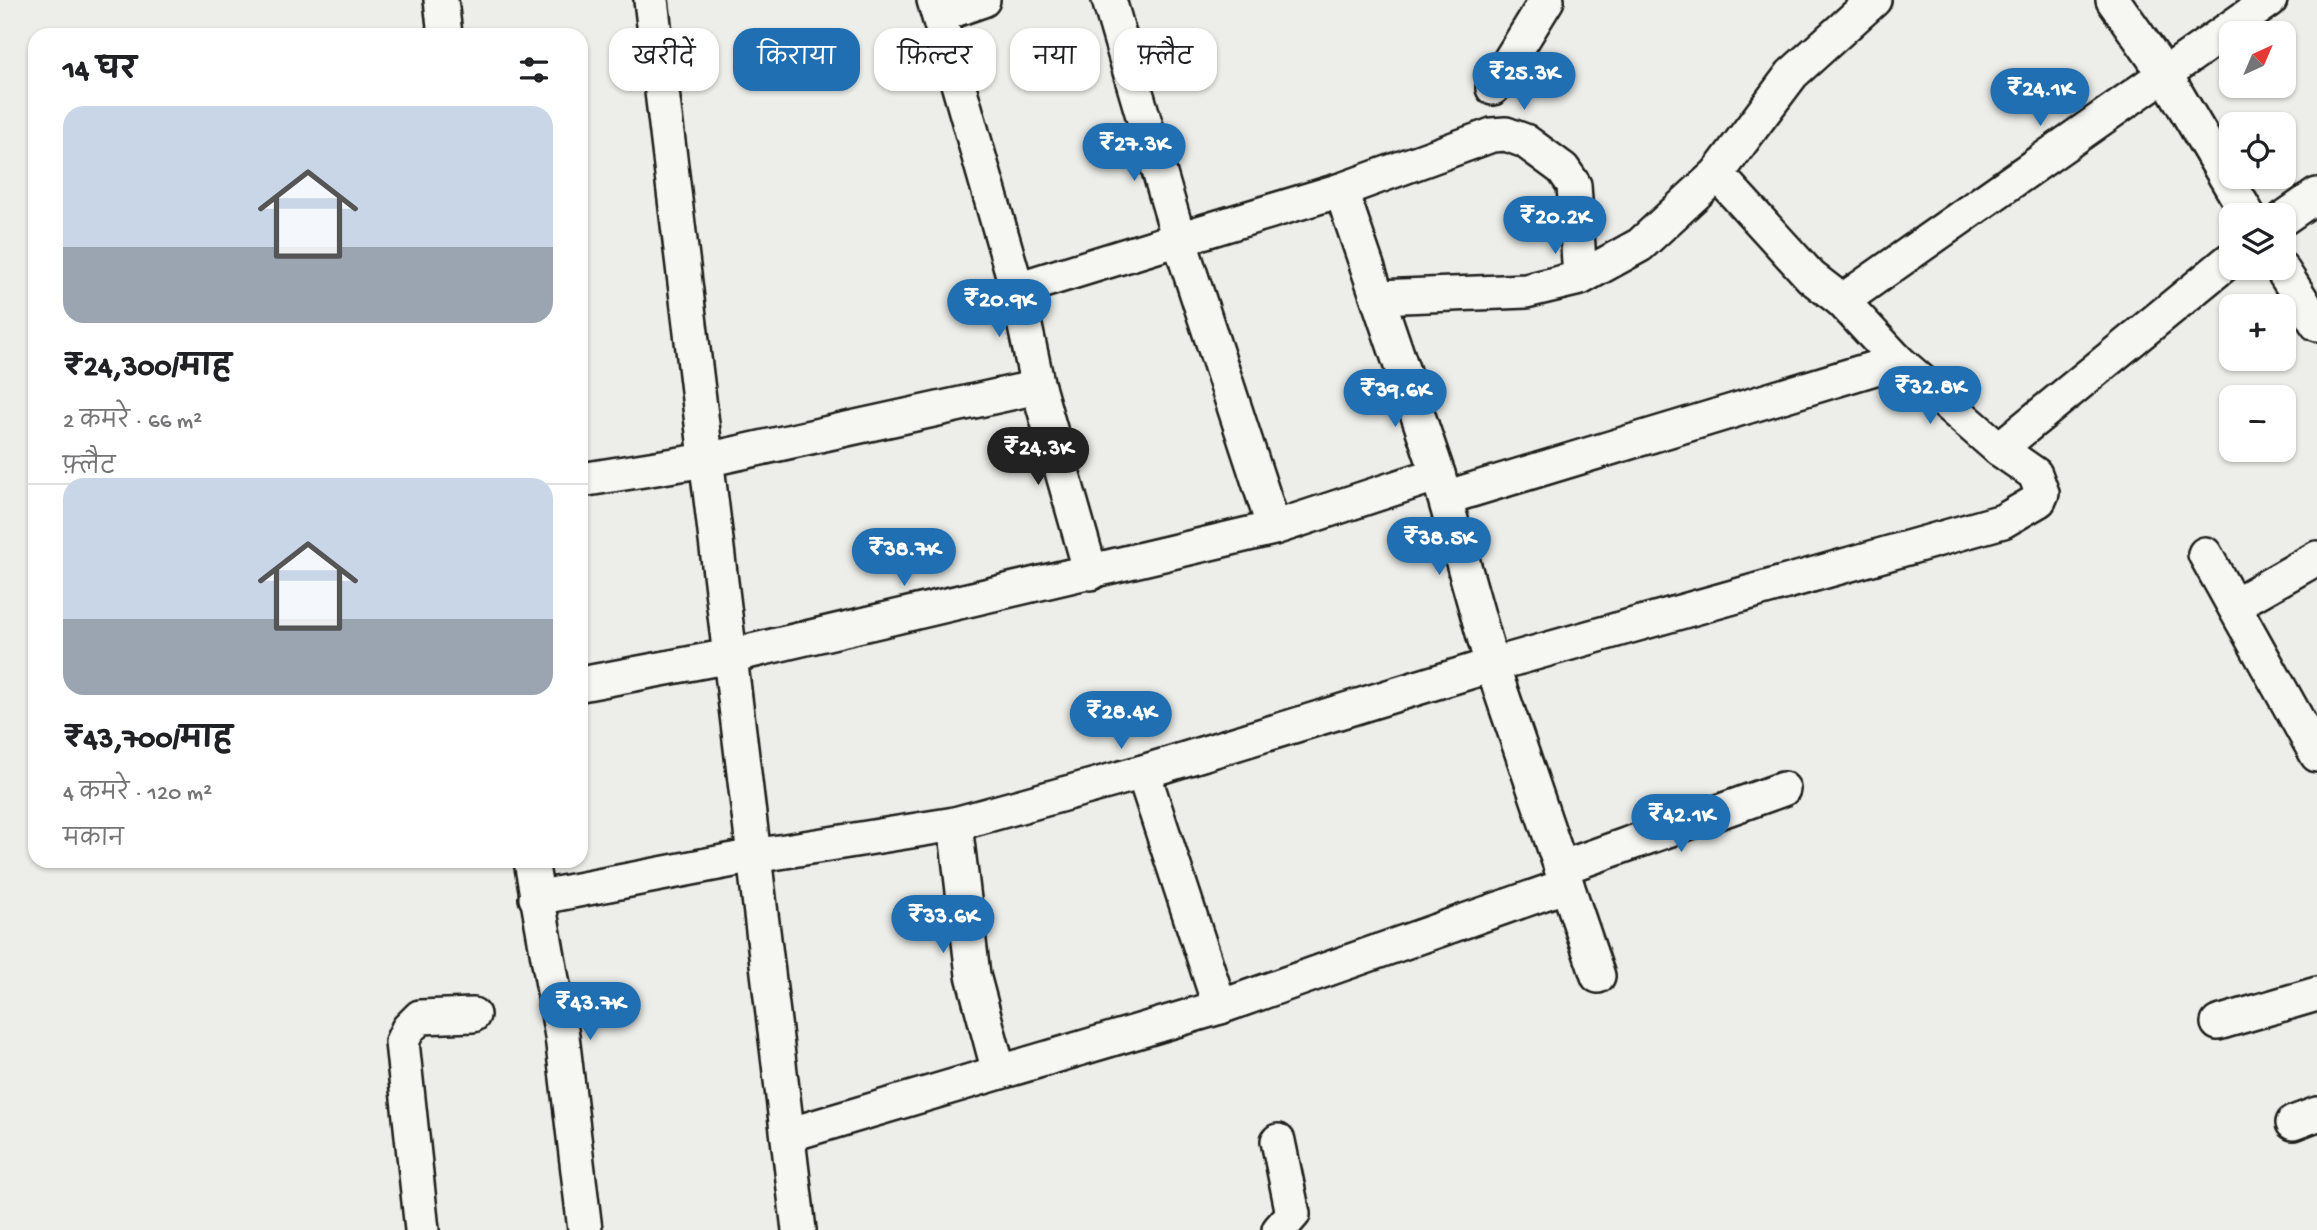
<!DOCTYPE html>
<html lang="hi">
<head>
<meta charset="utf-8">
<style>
	body { margin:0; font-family:"Gochi Hand","Playpen Sans Deva",sans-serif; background:#f2f2f2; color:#202124; height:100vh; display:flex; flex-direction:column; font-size:26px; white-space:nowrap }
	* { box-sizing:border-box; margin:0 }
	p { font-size:23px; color:#757577 }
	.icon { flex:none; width:38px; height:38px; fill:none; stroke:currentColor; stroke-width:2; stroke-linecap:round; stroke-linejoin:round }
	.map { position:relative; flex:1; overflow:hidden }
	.details { position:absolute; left:28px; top:28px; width:560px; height:840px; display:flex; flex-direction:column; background:#fff; border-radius:21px; box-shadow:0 2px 5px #0004 }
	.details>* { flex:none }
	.banner { position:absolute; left:609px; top:28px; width:665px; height:63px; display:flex; gap:14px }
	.needle { width:46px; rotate:44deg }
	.buttons { position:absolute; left:2219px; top:21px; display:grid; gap:14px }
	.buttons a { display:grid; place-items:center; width:77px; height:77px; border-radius:14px; background:#fff; box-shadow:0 2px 5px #0004; font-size:35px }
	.price { position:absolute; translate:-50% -60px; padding:0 16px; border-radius:24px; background:#1f6fb2; color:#fff; font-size:23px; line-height:46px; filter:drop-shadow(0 2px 4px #0008) }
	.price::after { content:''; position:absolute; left:50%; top:42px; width:21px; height:16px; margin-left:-10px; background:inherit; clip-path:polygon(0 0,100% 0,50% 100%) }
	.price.selected { background:#222; color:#fff }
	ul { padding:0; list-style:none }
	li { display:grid; align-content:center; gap:14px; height:371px; padding:0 35px }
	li+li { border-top:2px solid #e0e0e0 }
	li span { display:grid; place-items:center; height:217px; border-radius:21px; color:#555 }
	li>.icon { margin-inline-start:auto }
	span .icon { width:126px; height:126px; fill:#fffc; stroke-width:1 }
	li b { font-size:30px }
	h2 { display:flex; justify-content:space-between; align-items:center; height:84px; padding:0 35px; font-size:30px }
	.tag { padding:0 24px; border-radius:21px; background:#fff; box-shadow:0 2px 5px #0004; font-size:24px; line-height:63px }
	.tag.selected { background:#1f6fb2; color:#fff }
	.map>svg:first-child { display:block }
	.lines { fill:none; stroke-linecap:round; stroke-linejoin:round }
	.street-casing { stroke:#1c1c1c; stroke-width:38 }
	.street { stroke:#f6f6f2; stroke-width:33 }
</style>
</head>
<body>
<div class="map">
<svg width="2317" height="1230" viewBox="0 0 2317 1230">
	<rect width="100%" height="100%" fill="#edede9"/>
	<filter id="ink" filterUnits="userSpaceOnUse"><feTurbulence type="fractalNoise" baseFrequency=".0143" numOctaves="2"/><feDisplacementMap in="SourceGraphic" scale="14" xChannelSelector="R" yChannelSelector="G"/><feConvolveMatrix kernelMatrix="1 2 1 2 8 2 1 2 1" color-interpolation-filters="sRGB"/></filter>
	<g filter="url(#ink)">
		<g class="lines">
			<!-- street casing -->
			<g class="street-casing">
				<g id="street">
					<path d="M441 0 445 35"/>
					<path d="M651 0 799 1230"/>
					<path d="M2113 0 2165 74 2248 215"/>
					<path d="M940 15 983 0"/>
					<path d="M1493 88 1547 0"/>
					<path d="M1341 190 1492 135 1506 134 1525 141 1563 169 1574 185 1580 278"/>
					<path d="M2284 218 2317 195"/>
					<path d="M2281 268 2317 324"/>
					<path d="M1017 289 1179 239 1109 0"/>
					<path d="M1378 297 1526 291 1580 278 1640 245 1717 174 1792 74 1874 0"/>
					<path d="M1842 301 2270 0"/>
					<path d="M1898 361 1999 449"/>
					<path d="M1038 387 1091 573"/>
					<path d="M581 480 706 460 1038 387 1017 289 934 0"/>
					<path d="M1445 498 1898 361 1842 301 1811 277 1717 174"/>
					<path d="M2205 554 2317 755"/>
					<path d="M2234 605 2317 558"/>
					<path d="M581 684 730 656 1274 528 1438 474 1341 190 1179 239 1274 528"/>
					<path d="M1143 772 1220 1007"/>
					<path d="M955 824 973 975 999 1072"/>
					<path d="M531 861 562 1036 585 1230"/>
					<path d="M1561 868 1783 789"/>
					<path d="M536 898 754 856 955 824 1143 772 1492 665 1438 474"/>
					<path d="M1598 976 1492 665 2003 521 2039 500 2042 493 2035 474 1999 449 2231 259"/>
					<path d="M2218 1023 2317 994"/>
					<path d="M2293 1123 2317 1114"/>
					<path d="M788 1135 1220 1007 1567 885"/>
					<path d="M1278 1141 1293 1214 1279 1230"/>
					<path d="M422 1230 402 1042 408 1029 420 1017 473 1015"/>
				</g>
			</g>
			<!-- street -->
			<use href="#street" class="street"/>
		</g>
	</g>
</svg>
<div class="buttons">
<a><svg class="needle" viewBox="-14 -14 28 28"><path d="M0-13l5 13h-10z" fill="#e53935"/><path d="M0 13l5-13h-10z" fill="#757577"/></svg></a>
<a><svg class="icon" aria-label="locate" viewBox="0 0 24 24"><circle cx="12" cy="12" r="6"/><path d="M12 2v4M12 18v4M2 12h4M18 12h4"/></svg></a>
<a><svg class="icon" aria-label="layers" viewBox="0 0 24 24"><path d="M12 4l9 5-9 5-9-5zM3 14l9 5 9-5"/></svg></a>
<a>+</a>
<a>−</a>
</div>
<b class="price" style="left:1524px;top:112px">₹25.3K</b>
<b class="price" style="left:2040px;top:128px">₹24.1K</b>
<b class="price" style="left:1134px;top:183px">₹27.3K</b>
<b class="price" style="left:1555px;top:256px">₹20.2K</b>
<b class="price" style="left:999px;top:339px">₹20.9K</b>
<b class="price" style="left:1930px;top:426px">₹32.8K</b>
<b class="price" style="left:1395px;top:429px">₹39.6K</b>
<b class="price selected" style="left:1038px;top:487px">₹24.3K</b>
<b class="price" style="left:1439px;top:577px">₹38.5K</b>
<b class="price" style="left:904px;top:588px">₹38.7K</b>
<b class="price" style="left:1121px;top:751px">₹28.4K</b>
<b class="price" style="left:1681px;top:854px">₹42.1K</b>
<b class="price" style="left:943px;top:955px">₹33.6K</b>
<b class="price" style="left:590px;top:1042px">₹43.7K</b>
<div class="banner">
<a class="tag">खरीदें</a>
<a class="tag selected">किराया</a>
<a class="tag">फ़िल्टर</a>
<a class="tag">नया</a>
<a class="tag">फ़्लैट</a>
</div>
<section class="details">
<h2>14 घर<svg class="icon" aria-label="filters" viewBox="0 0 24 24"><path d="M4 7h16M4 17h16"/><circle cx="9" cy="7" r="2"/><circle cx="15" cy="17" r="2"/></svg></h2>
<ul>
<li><span style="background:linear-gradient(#c9d6e8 65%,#9aa5b1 0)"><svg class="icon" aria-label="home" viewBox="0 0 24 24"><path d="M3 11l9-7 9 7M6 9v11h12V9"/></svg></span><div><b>₹24,300/माह</b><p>2 कमरे · 66 m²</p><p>फ़्लैट</p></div></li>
<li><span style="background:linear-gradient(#c9d6e8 65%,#9aa5b1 0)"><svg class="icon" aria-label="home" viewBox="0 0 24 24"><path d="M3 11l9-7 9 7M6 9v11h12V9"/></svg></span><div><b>₹43,700/माह</b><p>4 कमरे · 120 m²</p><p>मकान</p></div></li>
</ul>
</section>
</div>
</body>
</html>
